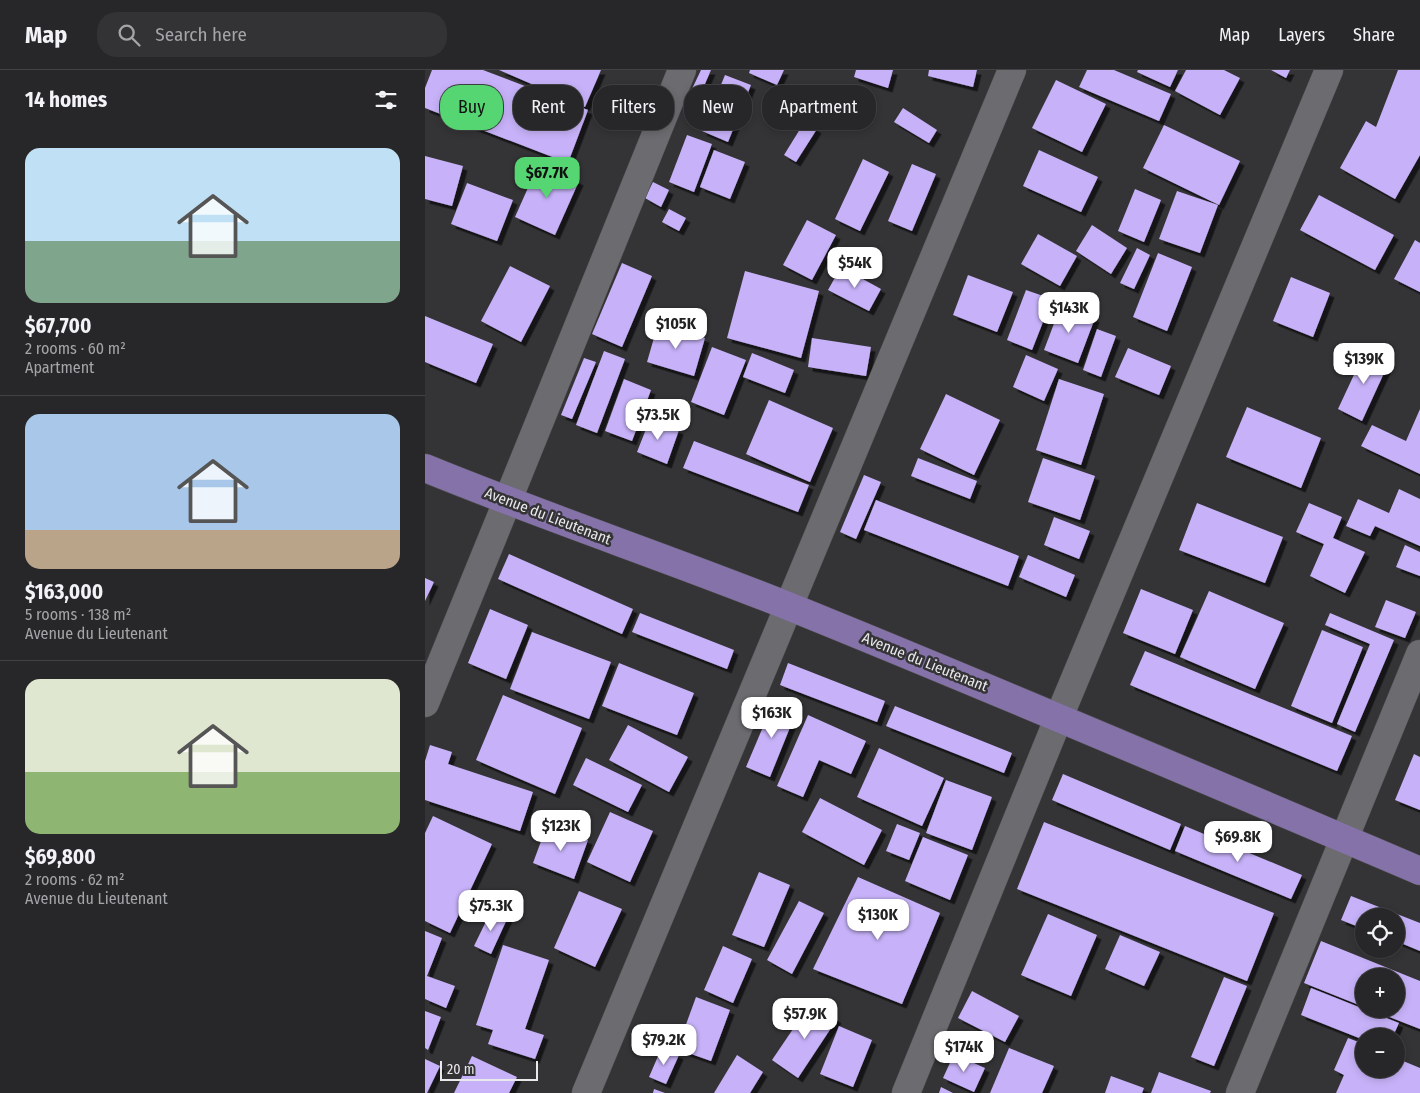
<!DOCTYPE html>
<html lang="en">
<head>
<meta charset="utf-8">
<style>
	body { margin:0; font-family:"Fira Sans Condensed",sans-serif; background:#333234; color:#f1f3f6; height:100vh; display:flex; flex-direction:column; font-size:19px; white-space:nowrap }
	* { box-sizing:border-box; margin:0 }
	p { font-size:16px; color:#a4a5a8 }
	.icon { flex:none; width:28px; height:28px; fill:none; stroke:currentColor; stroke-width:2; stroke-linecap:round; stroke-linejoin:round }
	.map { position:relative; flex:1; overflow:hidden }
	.details { display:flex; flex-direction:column; background:#272628; width:425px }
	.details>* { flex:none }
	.top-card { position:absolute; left:15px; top:15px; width:475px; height:45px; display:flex; gap:10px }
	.tools { position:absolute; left:930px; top:838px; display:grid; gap:10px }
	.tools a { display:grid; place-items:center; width:50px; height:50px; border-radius:50%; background:#272628; box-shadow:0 2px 8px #0003,0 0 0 1px #434345; font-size:25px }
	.scale { position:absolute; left:15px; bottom:12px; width:98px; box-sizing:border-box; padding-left:5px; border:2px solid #e9e8eb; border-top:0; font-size:14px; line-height:18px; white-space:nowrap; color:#e9e8eb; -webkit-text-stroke:4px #343336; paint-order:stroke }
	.price { position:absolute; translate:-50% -42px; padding:0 11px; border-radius:10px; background:#fff; color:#222; font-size:16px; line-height:32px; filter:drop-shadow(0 1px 2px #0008) }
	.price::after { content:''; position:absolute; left:50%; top:30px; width:15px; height:11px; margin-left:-8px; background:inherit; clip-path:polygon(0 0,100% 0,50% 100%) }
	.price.current { background:#55d672; color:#111 }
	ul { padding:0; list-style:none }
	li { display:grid; align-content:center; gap:10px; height:265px; padding:0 25px }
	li+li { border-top:1px solid #434345 }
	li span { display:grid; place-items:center; height:155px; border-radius:15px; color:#555 }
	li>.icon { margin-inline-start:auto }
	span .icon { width:90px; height:90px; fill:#fffc; stroke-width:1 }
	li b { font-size:21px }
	h2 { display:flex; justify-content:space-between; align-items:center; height:60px; padding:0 25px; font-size:21px }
	.tag { padding:0 18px; border-radius:20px; background:#272628; box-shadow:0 2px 8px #0003,0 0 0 1px #434345; font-size:18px; line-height:45px }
	.tag.current { background:#55d672; color:#111 }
	header { display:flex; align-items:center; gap:30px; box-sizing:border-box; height:70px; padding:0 25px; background:#272628; border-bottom:1px solid #434345 }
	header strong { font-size:24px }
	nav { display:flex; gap:28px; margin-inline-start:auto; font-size:18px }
	.search { width:350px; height:45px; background:#333234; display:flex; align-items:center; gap:12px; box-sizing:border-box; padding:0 18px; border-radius:20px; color:#a4a5a8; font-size:19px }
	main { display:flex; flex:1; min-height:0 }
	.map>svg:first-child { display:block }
	.building { fill:#c7b2f9; filter:url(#shadow) }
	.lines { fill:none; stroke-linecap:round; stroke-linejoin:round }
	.street-casing { stroke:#515053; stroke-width:29 }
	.secondary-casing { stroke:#515053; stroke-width:29 }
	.primary-casing { stroke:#515053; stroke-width:29 }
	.street { stroke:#6c6b6f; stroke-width:28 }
	.secondary { stroke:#6c6b6f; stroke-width:28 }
	.primary { stroke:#8572a9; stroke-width:28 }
	.labels { text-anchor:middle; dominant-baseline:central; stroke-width:5; stroke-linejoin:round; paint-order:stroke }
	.street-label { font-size:15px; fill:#e9e8eb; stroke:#343336 }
</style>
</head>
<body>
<header>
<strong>Map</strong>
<div class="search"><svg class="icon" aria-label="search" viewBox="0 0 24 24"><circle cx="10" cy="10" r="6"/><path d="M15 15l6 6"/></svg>Search here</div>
<nav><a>Map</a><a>Layers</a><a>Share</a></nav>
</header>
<main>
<section class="details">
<h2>14 homes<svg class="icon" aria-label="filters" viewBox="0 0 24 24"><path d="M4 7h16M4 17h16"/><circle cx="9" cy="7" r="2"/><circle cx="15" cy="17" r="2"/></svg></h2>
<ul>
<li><span style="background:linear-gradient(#bfe0f5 60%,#7fa58c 0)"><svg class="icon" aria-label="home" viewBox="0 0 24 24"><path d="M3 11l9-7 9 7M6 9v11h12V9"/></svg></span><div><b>$67,700</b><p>2 rooms · 60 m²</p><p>Apartment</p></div></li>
<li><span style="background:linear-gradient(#a9c7e8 75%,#b9a48a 0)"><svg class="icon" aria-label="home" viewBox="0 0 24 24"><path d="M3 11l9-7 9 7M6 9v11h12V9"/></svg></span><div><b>$163,000</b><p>5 rooms · 138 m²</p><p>Avenue du Lieutenant</p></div></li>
<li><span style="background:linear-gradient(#dfe7d0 60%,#8fb573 0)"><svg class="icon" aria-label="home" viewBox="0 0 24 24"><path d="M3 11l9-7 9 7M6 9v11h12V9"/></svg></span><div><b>$69,800</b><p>2 rooms · 62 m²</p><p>Avenue du Lieutenant</p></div></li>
</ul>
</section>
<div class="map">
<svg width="995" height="1023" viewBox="0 0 995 1023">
	<defs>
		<filter id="shadow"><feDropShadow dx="4.5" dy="4.5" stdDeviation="0" flood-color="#0009"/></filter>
	</defs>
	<rect width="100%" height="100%" fill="#343336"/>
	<!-- building -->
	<g class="building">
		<path d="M7 0H58L163 40 143 93 0 38V18Z"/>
		<path d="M74 0H176L160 37Z"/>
		<path d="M276 0H286L276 23 267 19Z"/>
		<path d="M325 0H359L352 15 324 3Z"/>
		<path d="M431 0H468L463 18 429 7Z"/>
		<path d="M504 0H552L548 17 503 6Z"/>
		<path d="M662 0H689L746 24 734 51 654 17Z"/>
		<path d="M713 0H753L745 17 712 2Z"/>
		<path d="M761 0H799L815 8 795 45 750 21Z"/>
		<path d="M846 0H865L861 8Z"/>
		<path d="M973 0H995V85L970 129 915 98 941 51 951 57Z"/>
		<path d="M300 5 326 15 303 72 277 61Z"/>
		<path d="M631 10 681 34 657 82 607 58Z"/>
		<path d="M358 18 382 30 369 55 345 43Z"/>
		<path d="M478 38 512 60 504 73 469 52Z"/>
		<path d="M380 51 392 59 371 92 359 85Z"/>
		<path d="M739 55 815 91 794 135 718 98Z"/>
		<path d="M262 65 287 74 269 122 244 112Z"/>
		<path d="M289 80 320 92 305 129 275 117Z"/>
		<path d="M614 80 673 107 656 142 598 116Z"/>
		<path d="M0 86 38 96 27 136 0 129Z"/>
		<path d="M438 89 464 102 435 161 410 149Z"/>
		<path d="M114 93 154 111 130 165 90 147Z"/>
		<path d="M487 94 511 104 487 161 463 151Z"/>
		<path d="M228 112 244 120 236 137 220 128Z"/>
		<path d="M42 113 88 130 72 171 26 154Z"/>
		<path d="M710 119 736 130 719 172 693 161Z"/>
		<path d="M752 121 793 135 775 183 734 169Z"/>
		<path d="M894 125 969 165 950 200 875 160Z"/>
		<path d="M244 139 261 148 254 161 237 152Z"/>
		<path d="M382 150 411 165 387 210 358 195Z"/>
		<path d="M667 155 702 178 686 204 651 181Z"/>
		<path d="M613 164 652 186 635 216 596 194Z"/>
		<path d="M990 170 995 173V222L969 209Z"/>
		<path d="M712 178 725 185 709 219 695 213Z"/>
		<path d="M733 183 767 197 742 261 708 247Z"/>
		<path d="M197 193 227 206 197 277 167 264Z"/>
		<path d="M85 196 125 216 96 272 56 251Z"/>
		<path d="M416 197 456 219 444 241 403 220Z"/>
		<path d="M320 201 394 221 376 288 302 268Z"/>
		<path d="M543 205 588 222 572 262 528 245Z"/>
		<path d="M866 207 905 223 888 267 848 251Z"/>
		<path d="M601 220 627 229 607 280 582 270Z"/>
		<path d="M636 235 670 248 653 293 619 280Z"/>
		<path d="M0 246 68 274 51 313 0 292Z"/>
		<path d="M233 254 280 268 269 306 222 292Z"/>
		<path d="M672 259 691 266 676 307 658 300Z"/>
		<path d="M387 268 446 277 441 306 383 297Z"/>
		<path d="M287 277 321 290 299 345 266 332Z"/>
		<path d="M703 278 746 296 734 325 690 307Z"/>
		<path d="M941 279 965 290 937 351 913 339Z"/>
		<path d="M179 281 200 289 172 363 151 355Z"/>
		<path d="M327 283 369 300 360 323 318 307Z"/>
		<path d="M601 285 633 299 619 331 588 317Z"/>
		<path d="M159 288 171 292 147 349 136 345Z"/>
		<path d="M199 309 226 320 207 371 180 361Z"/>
		<path d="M634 309 679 324 656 395 611 380Z"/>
		<path d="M521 324 575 350 549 405 495 379Z"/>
		<path d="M344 330 408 358 385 412 321 384Z"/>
		<path d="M822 337 896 368 876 418 801 387Z"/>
		<path d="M995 339V404L936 376 947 355 981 371Z"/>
		<path d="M225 349 254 360 242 394 212 382Z"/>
		<path d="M269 371 384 415 373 442 258 398Z"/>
		<path d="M493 388 552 411 545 429 486 406Z"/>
		<path d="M618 388 670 406 655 450 603 432Z"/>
		<path d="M439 405 456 412 431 469 415 462Z"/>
		<path d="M974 419 995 429V476L950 456 945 466 921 456 933 429 964 443Z"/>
		<path d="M451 430 594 486 583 516 439 460Z"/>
		<path d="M772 433 858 467 840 513 754 480Z"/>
		<path d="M884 433 917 447 908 468 940 482 920 523 885 506 899 474 871 462Z"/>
		<path d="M629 447 665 461 654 489 619 475Z"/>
		<path d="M980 475 995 482V506L971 497Z"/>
		<path d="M84 484 208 539 197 564 73 509Z"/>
		<path d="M603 485 650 505 641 527 594 507Z"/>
		<path d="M0 508 9 512 0 531Z"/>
		<path d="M716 519 768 540 750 584 698 563Z"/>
		<path d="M784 521 859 553 830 619 755 587Z"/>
		<path d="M961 530 991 542 980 568 950 557Z"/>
		<path d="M65 539 103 555 81 609 43 593Z"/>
		<path d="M215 543 309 580 302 599 207 562Z"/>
		<path d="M905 543 969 570 930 662 912 654 945 574 900 555Z"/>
		<path d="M897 560 938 577 907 653 866 636Z"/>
		<path d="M107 562 186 592 164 649 85 619Z"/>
		<path d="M720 581 927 666 912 701 705 615Z"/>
		<path d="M194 593 269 623 252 665 177 636Z"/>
		<path d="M363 593 460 631 452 652 355 615Z"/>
		<path d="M78 625 157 658 130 724 51 690Z"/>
		<path d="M349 631 372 640 345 707 321 697Z"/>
		<path d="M470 636 587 683 579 703 461 656Z"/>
		<path d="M383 645 441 671 426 704 394 690 378 727 352 716Z"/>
		<path d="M203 655 263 687 244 722 184 690Z"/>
		<path d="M5 675 27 682 23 694 108 722 95 761 0 730V691Z"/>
		<path d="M454 678 519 708 497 756 432 727Z"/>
		<path d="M989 684 995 687V740L970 730Z"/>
		<path d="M161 688 217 715 203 742 148 715Z"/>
		<path d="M638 704 756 754 745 780 627 730Z"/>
		<path d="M521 710 567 727 547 780 501 763Z"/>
		<path d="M395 728 457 760 439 795 377 762Z"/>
		<path d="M185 742 228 761 205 812 162 792Z"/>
		<path d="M8 746 67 774 25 863 0 851V763Z"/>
		<path d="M619 752 849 843 822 911 592 819Z"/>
		<path d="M472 754 495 763 484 790 461 781Z"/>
		<path d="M122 755 163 770 149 809 108 793Z"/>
		<path d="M760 756 877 805 866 829 750 781Z"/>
		<path d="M498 767 543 785 525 830 480 811Z"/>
		<path d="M334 802 365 815 339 877 307 865Z"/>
		<path d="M433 807 515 843 477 934 388 899Z"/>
		<path d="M154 821 197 839 170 897 129 878Z"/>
		<path d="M926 826 995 853V881L971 871V846H939V859L916 850Z"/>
		<path d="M374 831 399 843 367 904 342 890Z"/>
		<path d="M67 839 83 847 66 884 49 876Z"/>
		<path d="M623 844 672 865 646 926 596 905Z"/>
		<path d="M0 861 17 868 2 906 30 916 21 938 0 929Z"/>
		<path d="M695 865 735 882 719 916 680 899Z"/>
		<path d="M896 871 995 911V959L944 939H971V906H939V937L879 913Z"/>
		<path d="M78 875 124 890 100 959 119 965 110 989 63 974 68 960 51 955Z"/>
		<path d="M298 876 327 889 308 933 279 920Z"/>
		<path d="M799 907 822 916 789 996 766 987Z"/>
		<path d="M886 918 974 953 968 966H939V970L876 945Z"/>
		<path d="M547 921 594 946 580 972 533 948Z"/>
		<path d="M271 927 305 940 286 991 252 979Z"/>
		<path d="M387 931 412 949 373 1008 347 990Z"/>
		<path d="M0 941 16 947 3 980 0 978Z"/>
		<path d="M414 956 447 970 428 1017 395 1004Z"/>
		<path d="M923 968 939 974V999H971V988L995 998V1023H911L919 1005 909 1000Z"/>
		<path d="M237 977 254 985 241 1014 224 1007Z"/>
		<path d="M584 978 629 996 617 1023H565Z"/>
		<path d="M529 984 560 998 549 1022 518 1008Z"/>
		<path d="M312 985 338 1002 325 1023H289Z"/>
		<path d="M47 986 92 1007 84 1023H29Z"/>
		<path d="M0 989 15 996 2 1023H0Z"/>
		<path d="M734 1002 786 1021 785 1023H726Z"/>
		<path d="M686 1006 719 1018 717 1023H680Z"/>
		<path d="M516 1017 528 1023H514Z"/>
		<path d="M229 1019 240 1023H228Z"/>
	</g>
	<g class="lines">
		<!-- street casing -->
		<g class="street-casing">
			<g id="street">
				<path d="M0 633 82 432"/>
				<path d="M161 1023 587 0"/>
				<path d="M481 1023 634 647 904 0"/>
				<path d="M815 1023 995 584"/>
			</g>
		</g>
		<!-- secondary casing -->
		<g class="secondary-casing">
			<path id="secondary" d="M82 432 257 0"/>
		</g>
		<!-- primary casing -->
		<g class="primary-casing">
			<path id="primary" d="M0 398C122 448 246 489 368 538 578 623 786 712 995 801"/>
		</g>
		<!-- street -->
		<use href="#street" class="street"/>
		<!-- secondary -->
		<use href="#secondary" class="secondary"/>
		<!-- primary -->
		<use href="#primary" class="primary"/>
	</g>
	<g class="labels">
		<!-- street labels -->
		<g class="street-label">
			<text transform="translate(123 446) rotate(21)">Avenue du Lieutenant</text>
			<text transform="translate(500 592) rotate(22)">Avenue du Lieutenant</text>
		</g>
	</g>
</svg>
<div class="tools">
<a><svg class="icon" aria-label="locate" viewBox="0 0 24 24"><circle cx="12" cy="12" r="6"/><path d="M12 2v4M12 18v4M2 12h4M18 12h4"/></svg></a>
<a>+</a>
<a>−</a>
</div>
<div class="scale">20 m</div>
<b class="price current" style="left:122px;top:129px">$67.7K</b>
<b class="price" style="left:430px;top:219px">$54K</b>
<b class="price" style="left:644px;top:264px">$143K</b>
<b class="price" style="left:251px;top:280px">$105K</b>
<b class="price" style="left:939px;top:315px">$139K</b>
<b class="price" style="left:233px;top:371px">$73.5K</b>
<b class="price" style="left:347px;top:669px">$163K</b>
<b class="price" style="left:136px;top:782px">$123K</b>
<b class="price" style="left:813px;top:793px">$69.8K</b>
<b class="price" style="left:66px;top:862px">$75.3K</b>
<b class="price" style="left:453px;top:871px">$130K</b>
<b class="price" style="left:380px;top:970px">$57.9K</b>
<b class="price" style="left:239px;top:996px">$79.2K</b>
<b class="price" style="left:539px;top:1003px">$174K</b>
<div class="top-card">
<a class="tag current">Buy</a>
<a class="tag">Rent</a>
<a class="tag">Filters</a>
<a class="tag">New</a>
<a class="tag">Apartment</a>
</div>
</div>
</main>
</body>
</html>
